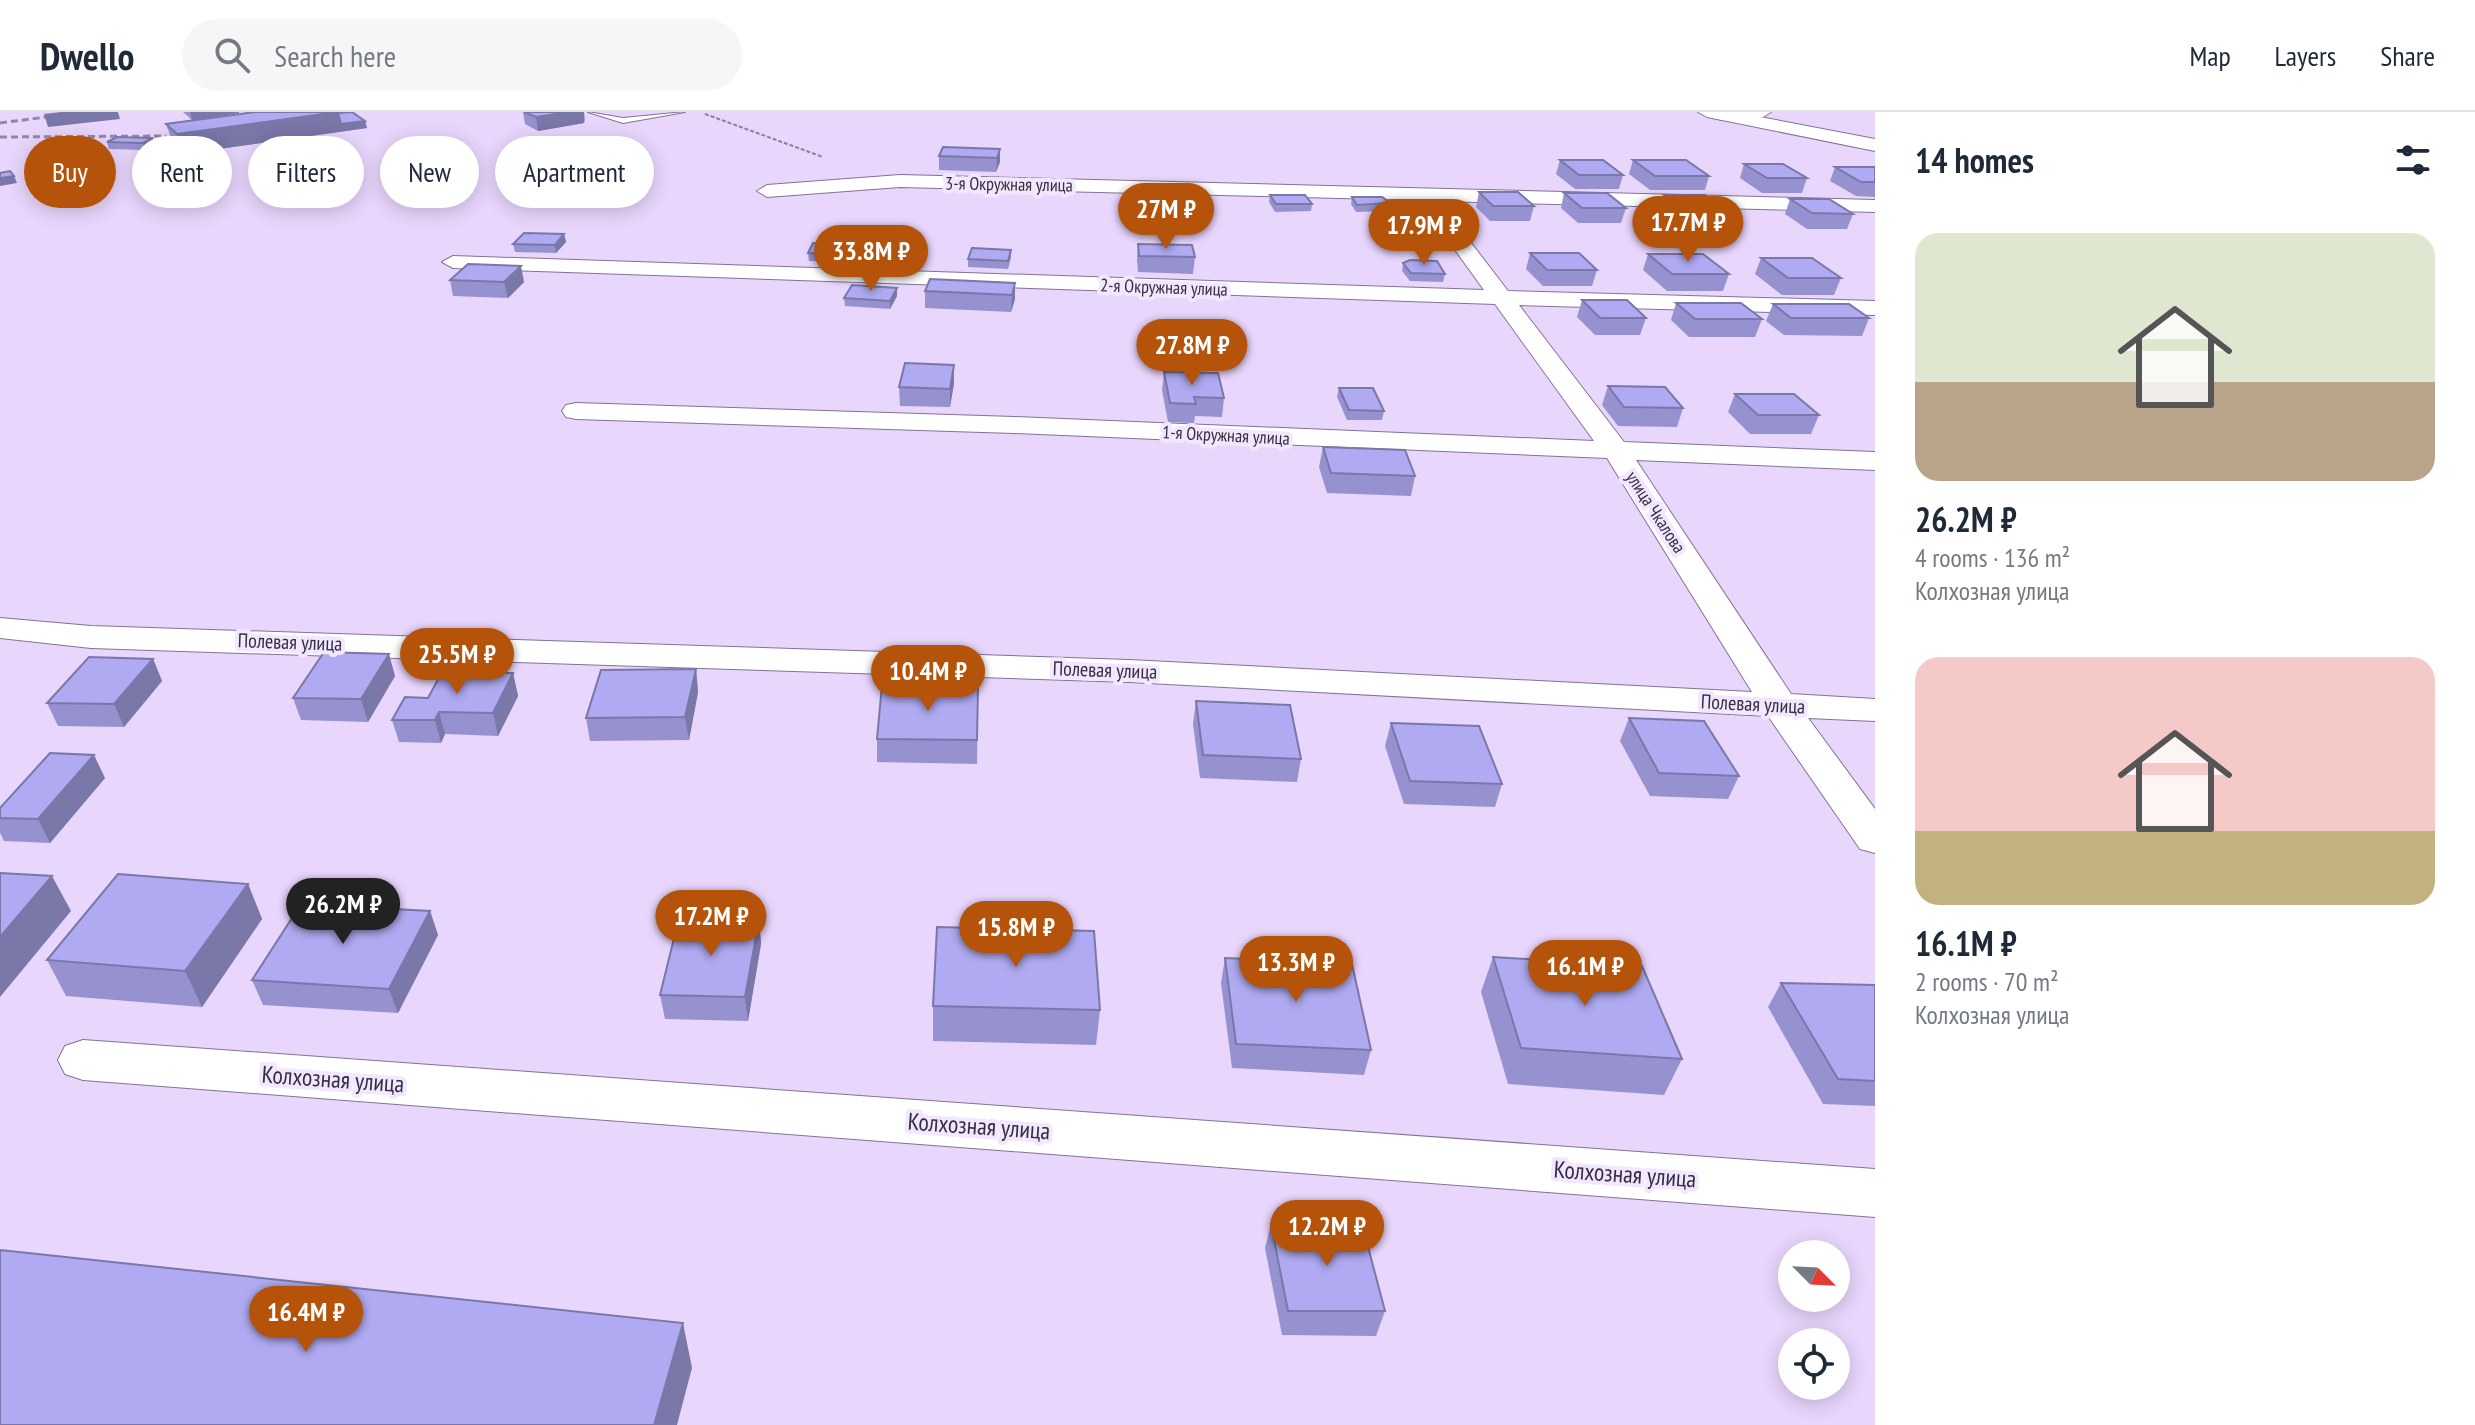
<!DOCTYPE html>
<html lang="en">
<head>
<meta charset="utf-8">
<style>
	body { margin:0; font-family:"PT Sans Narrow",sans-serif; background:#f6f6f7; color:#1f2937; height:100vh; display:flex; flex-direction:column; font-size:30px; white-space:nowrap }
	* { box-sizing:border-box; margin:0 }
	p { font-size:26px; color:#747a83 }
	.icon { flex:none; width:44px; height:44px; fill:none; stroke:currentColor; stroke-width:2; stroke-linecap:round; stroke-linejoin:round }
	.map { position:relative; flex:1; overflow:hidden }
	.drawer { display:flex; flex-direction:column; background:#fff; width:600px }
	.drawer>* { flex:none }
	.hud { position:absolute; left:24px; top:24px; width:760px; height:72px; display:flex; gap:16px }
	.needle { width:52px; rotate:114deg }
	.fabs { position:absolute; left:1778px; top:1128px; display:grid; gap:16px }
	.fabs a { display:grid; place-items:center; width:72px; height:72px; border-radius:50%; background:#fff; box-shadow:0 4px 20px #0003; font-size:40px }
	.price { position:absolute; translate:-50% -68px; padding:0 18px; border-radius:28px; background:#b45309; color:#fff; font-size:26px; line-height:52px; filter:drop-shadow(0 2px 4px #0008) }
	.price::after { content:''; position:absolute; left:50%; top:48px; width:24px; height:18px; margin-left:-12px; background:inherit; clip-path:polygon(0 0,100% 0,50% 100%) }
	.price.on { background:#222; color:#fff }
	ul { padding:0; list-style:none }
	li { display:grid; align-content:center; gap:16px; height:424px; padding:0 40px }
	li span { display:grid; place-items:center; height:248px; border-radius:24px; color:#555 }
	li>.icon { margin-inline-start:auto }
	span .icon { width:144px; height:144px; fill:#fffc; stroke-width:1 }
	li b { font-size:34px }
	h2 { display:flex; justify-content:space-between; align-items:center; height:96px; padding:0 40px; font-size:34px }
	.tag { padding:0 28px; border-radius:36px; background:#fff; box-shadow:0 4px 20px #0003; font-size:28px; line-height:72px }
	.tag.on { background:#b45309; color:#fff }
	header { display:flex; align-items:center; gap:48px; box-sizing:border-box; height:112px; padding:0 40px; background:#fff; border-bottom:2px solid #e0e1e3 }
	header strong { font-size:38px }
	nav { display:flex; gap:44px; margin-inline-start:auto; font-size:28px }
	.search { width:560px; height:72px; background:#f6f6f7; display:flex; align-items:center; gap:20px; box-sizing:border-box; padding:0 28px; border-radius:44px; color:#747a83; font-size:30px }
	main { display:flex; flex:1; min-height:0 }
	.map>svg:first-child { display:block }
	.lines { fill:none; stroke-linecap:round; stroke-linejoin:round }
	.service-casing { stroke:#837295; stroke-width:2 }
	.minor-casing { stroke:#837295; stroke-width:2 }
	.trunk-casing { stroke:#837295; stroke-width:2 }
	.path { stroke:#8c7f99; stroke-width:2; stroke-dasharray:4 2; stroke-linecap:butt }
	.service { fill:#fff; fill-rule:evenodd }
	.minor { fill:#fff; fill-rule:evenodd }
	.trunk { fill:#fff; fill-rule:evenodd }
	.rail { stroke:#9487a2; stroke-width:3; stroke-dasharray:7 4; stroke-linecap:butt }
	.wall { fill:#9692cf }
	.shaded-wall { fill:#7a77a9 }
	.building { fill:#afaaf1; stroke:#7a77a9; stroke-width:2 }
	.labels { text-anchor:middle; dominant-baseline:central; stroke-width:8; stroke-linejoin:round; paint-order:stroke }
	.far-street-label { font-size:18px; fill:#352e3d; stroke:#f2e7ff }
	.street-label { font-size:20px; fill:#352e3d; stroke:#f2e7ff }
	.near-street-label { font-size:24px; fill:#352e3d; stroke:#f2e7ff }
</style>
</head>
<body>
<header>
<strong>Dwello</strong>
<div class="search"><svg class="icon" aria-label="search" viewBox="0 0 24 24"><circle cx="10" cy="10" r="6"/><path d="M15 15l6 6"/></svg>Search here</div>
<nav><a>Map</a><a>Layers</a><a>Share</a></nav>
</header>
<main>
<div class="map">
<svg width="1875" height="1313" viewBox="0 0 1875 1313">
	<rect width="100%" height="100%" fill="#e9d6fd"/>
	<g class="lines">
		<!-- service casing -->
		<g class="service-casing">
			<path id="service" d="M588 0 623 6 685 0 623 11Z"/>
		</g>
		<!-- minor casing -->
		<g class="minor-casing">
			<g id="minor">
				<path d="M1716 0H1771L1763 5 1722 8 1716 6Z"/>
				<path d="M900 63 1875 88V100L1439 89 1508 179 1875 189V203L1519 193 1624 330 1875 340V358L1636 348 1791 582 1875 587V609L1808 606 1875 697V741L1860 737 1768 604 1129 570 91 536 0 526V506L91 514 1129 548 1752 580 1607 346 1014 321 576 307 566 305 562 299 566 293 576 291 1014 305 1594 329 1495 192 453 156 442 150 453 144 1484 178 1419 88 900 75 767 85 757 79 767 73Z"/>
				<path d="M83 928 1875 1057V1105L83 968 65 962 58 948 65 934Z"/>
			</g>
		</g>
		<!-- trunk casing -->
		<g class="trunk-casing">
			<path id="trunk" d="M1698 0H1734L1875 27V39L1707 5Z"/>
		</g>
		<!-- path -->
		<path class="path" d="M705 2 823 45"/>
		<!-- service -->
		<use href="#service" class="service"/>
		<!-- minor -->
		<use href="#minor" class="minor"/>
		<!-- trunk -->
		<use href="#trunk" class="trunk"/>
		<!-- rail -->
		<g class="rail">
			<path d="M0 11 85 0"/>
			<path d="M0 25 166 24"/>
		</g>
	</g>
	<!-- wall -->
	<g class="wall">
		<path d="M183 0H239V1L192 8Z"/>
		<path d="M523 0H584L585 8 584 11 538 19 525 12Z"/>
		<path d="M338 1 365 9 367 16 183 42 173 31 166 12Z"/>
		<path d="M153 26 155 32 145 38 109 37 107 30Z"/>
		<path d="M1000 37V50L996 60 939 58V44Z"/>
		<path d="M1560 48 1623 63 1619 77H1575L1556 62Z"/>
		<path d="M1633 48 1709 64 1705 78H1650L1629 62Z"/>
		<path d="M1744 52 1807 66 1802 81H1762L1740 66Z"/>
		<path d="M1835 55H1875V85L1856 84 1830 69Z"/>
		<path d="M1479 80 1534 94 1530 109H1490L1476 95Z"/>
		<path d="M1564 81 1626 96 1621 111H1578L1561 96Z"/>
		<path d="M1270 83 1312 92 1311 99 1275 100 1269 90Z"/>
		<path d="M1664 83 1725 97 1720 112H1678L1659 98Z"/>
		<path d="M1352 85 1391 91 1389 99 1356 100 1351 92Z"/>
		<path d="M1790 87 1853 102 1847 117H1807L1785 102Z"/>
		<path d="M564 122 566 130 556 141 515 140 513 132Z"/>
		<path d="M847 132V140L843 150 809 149 808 141Z"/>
		<path d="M1138 132 1195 145 1193 162 1138 160 1137 148Z"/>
		<path d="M1011 138V146L1008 157 968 155V147Z"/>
		<path d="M1530 141 1597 158 1592 174H1543L1526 157Z"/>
		<path d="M1648 142 1729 162 1723 179H1667L1643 158Z"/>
		<path d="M1761 146 1841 166 1834 183H1782L1755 162Z"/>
		<path d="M1403 151 1445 162 1443 170 1410 169 1402 159Z"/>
		<path d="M450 168 524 170 508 186 453 184Z"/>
		<path d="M1015 171V187L1011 200 925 196V179Z"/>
		<path d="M897 176V184L890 197 845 194 844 186Z"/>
		<path d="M1582 188 1646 206 1640 223H1595L1577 205Z"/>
		<path d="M1676 191 1762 207 1755 225H1689L1671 208Z"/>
		<path d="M1773 192 1869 206 1862 224 1784 223 1766 209Z"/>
		<path d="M1164 260 1224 286 1222 305 1195 304 1194 311 1168 310 1162 278Z"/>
		<path d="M954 271 950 295 900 294 899 275Z"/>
		<path d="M1608 274 1683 296 1677 315 1618 314 1602 293Z"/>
		<path d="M1339 276 1384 299 1382 308H1347L1337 285Z"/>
		<path d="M1735 282 1819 303 1811 322H1750L1728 300Z"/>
		<path d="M1323 335 1415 364 1411 384 1327 381 1319 355Z"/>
		<path d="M153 547 162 569 124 615 58 614 47 591Z"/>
		<path d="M696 557 698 580 689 628 590 629 586 606Z"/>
		<path d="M513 561 518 584 498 624 445 622 441 631 399 630 392 608 428 586Z"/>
		<path d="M395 564 368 610 301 608 293 586Z"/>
		<path d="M978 575 977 652 877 650V627Z"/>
		<path d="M1196 589 1301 647 1297 670 1200 666 1193 612Z"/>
		<path d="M1629 606 1739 664 1728 687 1650 684 1620 629Z"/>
		<path d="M1391 611 1502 672 1495 695 1404 692 1385 634Z"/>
		<path d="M105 666 50 731 4 729 0 721V696Z"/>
		<path d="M248 772 262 807 202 895 66 884 47 848Z"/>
		<path d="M430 799 438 823 398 901 263 893 252 868Z"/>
		<path d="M759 808 761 832 748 909 665 907 660 883Z"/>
		<path d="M1493 845 1682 947 1664 983 1508 972 1481 880Z"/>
		<path d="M1225 846 1371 938 1364 963 1232 956 1221 871Z"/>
		<path d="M1781 871 1875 873V994L1823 992 1768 895Z"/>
		<path d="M933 894 1100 898 1096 933 933 929Z"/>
		<path d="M1271 1112 1385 1199 1376 1224 1282 1223 1265 1136Z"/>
	</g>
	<!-- shaded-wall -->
	<g class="shaded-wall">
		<path d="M61 0H118L120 7 48 15 44 2Z"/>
		<path d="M190 0H239V1L192 8Z"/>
		<path d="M338 0 341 12 365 9 367 16 183 42 177 22Z"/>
		<path d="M569 0H584V11L538 19 536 5Z"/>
		<path d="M153 26 155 32 145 38 143 31Z"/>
		<path d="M1000 37V50L996 60 997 46Z"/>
		<path d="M14 64 17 71 0 74V66Z"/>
		<path d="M564 122 566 130 556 141 555 133Z"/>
		<path d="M847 132V140L843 150 842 142Z"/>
		<path d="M521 154 524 170 508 186 504 170Z"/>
		<path d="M1015 171V187L1011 200 1012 183Z"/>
		<path d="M897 176V184L890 197V189Z"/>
		<path d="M954 253V271L950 295V277Z"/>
		<path d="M389 542 395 564 368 610 361 587Z"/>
		<path d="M153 547 162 569 124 615 114 592Z"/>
		<path d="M696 557 698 580 689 628 685 605Z"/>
		<path d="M513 561 518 584 498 624 493 601Z"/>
		<path d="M439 600 445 622 441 631 435 608Z"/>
		<path d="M94 643 105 666 50 731 38 707Z"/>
		<path d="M52 764 71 799 0 885V825Z"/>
		<path d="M248 772 262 807 202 895 185 859Z"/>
		<path d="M430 799 438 823 398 901 389 877Z"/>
		<path d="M759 808 761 832 748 909 745 885Z"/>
		<path d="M683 1211 692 1256 677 1313H654Z"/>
	</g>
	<!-- building -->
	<g class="building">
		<path d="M255 0H338L177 22 166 12Z"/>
		<path d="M352 0 365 9 341 12 338 1Z"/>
		<path d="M524 0H569L536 5Z"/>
		<path d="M117 25 153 26 143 31 107 30Z"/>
		<path d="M943 35 1000 37 997 46 939 44Z"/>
		<path d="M1560 48H1603L1623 63H1579Z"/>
		<path d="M1633 48H1686L1709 64H1655Z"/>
		<path d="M1744 52H1783L1807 66H1767Z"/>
		<path d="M1835 55H1875V70H1861Z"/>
		<path d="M10 59 14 64 0 66V61Z"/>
		<path d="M1479 80H1518L1534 94H1493Z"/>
		<path d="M1564 81H1607L1626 96H1582Z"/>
		<path d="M1270 83H1305L1312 92H1276Z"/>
		<path d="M1664 83H1705L1725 97H1683Z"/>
		<path d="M1352 85H1382L1391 91 1357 93Z"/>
		<path d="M1790 87H1829L1853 102 1812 101Z"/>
		<path d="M524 121 564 122 555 133 513 132Z"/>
		<path d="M813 131 847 132 842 142 808 141Z"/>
		<path d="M1138 132 1192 133 1195 145 1139 144Z"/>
		<path d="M972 136 1011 138 1008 149 968 147Z"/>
		<path d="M1530 141H1579L1597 158H1547Z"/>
		<path d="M1648 142H1703L1729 162H1672Z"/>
		<path d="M1761 146H1812L1841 166H1788Z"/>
		<path d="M1410 148 1437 149 1445 162 1411 161 1403 151Z"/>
		<path d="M468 152 521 154 504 170 450 168Z"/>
		<path d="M930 167 1015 171 1012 183 925 179Z"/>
		<path d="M852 173 897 176 890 189 844 186Z"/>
		<path d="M1582 188H1627L1646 206H1600Z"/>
		<path d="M1676 191H1741L1762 207H1695Z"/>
		<path d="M1773 192H1849L1869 206H1791Z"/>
		<path d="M905 251 954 253 950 277 899 275Z"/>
		<path d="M1164 260 1218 261 1224 286 1194 285 1196 292 1170 291Z"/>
		<path d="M1608 274 1665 275 1683 296 1624 295Z"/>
		<path d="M1339 276H1373L1384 299 1349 298Z"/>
		<path d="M1735 282H1794L1819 303H1758Z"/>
		<path d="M1323 335 1405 338 1415 364 1331 361Z"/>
		<path d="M324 540 389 542 361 587 293 586Z"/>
		<path d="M89 545 153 547 114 592 47 591Z"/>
		<path d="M696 557 685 605 586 606 601 558Z"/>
		<path d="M442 560 513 561 493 601 439 600 435 608H392L405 585 428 586Z"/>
		<path d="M882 573 978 575 977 628 877 627Z"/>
		<path d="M1196 589 1290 593 1301 647 1203 643Z"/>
		<path d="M1629 606 1704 609 1739 664 1659 661Z"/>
		<path d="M1391 611 1479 614 1502 672 1410 669Z"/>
		<path d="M50 641 94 643 38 707 0 706V696Z"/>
		<path d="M0 761 52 764 0 825Z"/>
		<path d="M118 762 248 772 185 859 47 848Z"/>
		<path d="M301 792 430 799 389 877 252 868Z"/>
		<path d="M679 806 759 808 745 885 660 883Z"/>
		<path d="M937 815 1094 819 1100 898 933 894Z"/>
		<path d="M1493 845 1642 854 1682 947 1521 936Z"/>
		<path d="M1225 846 1352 852 1371 938 1236 932Z"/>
		<path d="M1781 871 1875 873V969L1838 967Z"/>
		<path d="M1271 1112H1362L1385 1199H1288Z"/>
		<path d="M0 1138 683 1211 654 1313H0Z"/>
	</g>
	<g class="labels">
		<!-- far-street labels -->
		<g class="far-street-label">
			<text transform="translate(1009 72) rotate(1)">3-я Окружная улица</text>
			<text transform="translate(1164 175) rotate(2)">2-я Окружная улица</text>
			<text transform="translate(1226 323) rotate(3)">1-я Окружная улица</text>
			<text transform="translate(1656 400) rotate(57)">улица Чкалова</text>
		</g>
		<!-- street labels -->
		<g class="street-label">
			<text transform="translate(290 530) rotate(2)">Полевая улица</text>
			<text transform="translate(1105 558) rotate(2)">Полевая улица</text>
			<text transform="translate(1753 592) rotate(3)">Полевая улица</text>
		</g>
		<!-- near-street labels -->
		<g class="near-street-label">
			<text transform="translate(333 967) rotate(4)">Колхозная улица</text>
			<text transform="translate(979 1014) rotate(4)">Колхозная улица</text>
			<text transform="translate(1625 1062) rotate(4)">Колхозная улица</text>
		</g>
	</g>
</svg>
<div class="fabs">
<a><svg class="needle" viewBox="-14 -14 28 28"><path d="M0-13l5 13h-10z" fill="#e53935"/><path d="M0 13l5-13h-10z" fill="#747a83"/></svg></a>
<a><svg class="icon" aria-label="locate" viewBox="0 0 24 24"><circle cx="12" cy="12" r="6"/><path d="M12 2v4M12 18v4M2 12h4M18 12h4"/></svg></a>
</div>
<b class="price" style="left:1166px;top:139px">27M ₽</b>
<b class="price" style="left:1688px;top:152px">17.7M ₽</b>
<b class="price" style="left:1424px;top:155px">17.9M ₽</b>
<b class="price" style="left:871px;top:181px">33.8M ₽</b>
<b class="price" style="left:1192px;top:275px">27.8M ₽</b>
<b class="price" style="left:457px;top:584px">25.5M ₽</b>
<b class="price" style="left:928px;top:601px">10.4M ₽</b>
<b class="price on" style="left:343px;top:834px">26.2M ₽</b>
<b class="price" style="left:711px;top:846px">17.2M ₽</b>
<b class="price" style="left:1016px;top:857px">15.8M ₽</b>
<b class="price" style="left:1296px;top:892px">13.3M ₽</b>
<b class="price" style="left:1585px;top:896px">16.1M ₽</b>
<b class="price" style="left:1327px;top:1156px">12.2M ₽</b>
<b class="price" style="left:306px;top:1242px">16.4M ₽</b>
<div class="hud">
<a class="tag on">Buy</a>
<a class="tag">Rent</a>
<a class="tag">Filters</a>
<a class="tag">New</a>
<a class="tag">Apartment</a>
</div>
</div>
<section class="drawer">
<h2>14 homes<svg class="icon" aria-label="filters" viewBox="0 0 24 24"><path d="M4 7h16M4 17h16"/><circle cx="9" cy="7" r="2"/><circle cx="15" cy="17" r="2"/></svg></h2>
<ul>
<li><span style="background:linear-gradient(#dfe7d0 60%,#b9a48a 0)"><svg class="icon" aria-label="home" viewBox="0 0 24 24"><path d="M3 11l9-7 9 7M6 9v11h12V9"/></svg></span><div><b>26.2M ₽</b><p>4 rooms · 136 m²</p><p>Колхозная улица</p></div></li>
<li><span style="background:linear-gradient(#f6c9c9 70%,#c2b280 0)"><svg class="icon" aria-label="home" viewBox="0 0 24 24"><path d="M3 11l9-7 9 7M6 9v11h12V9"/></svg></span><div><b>16.1M ₽</b><p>2 rooms · 70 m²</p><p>Колхозная улица</p></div></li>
</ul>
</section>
</main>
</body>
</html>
